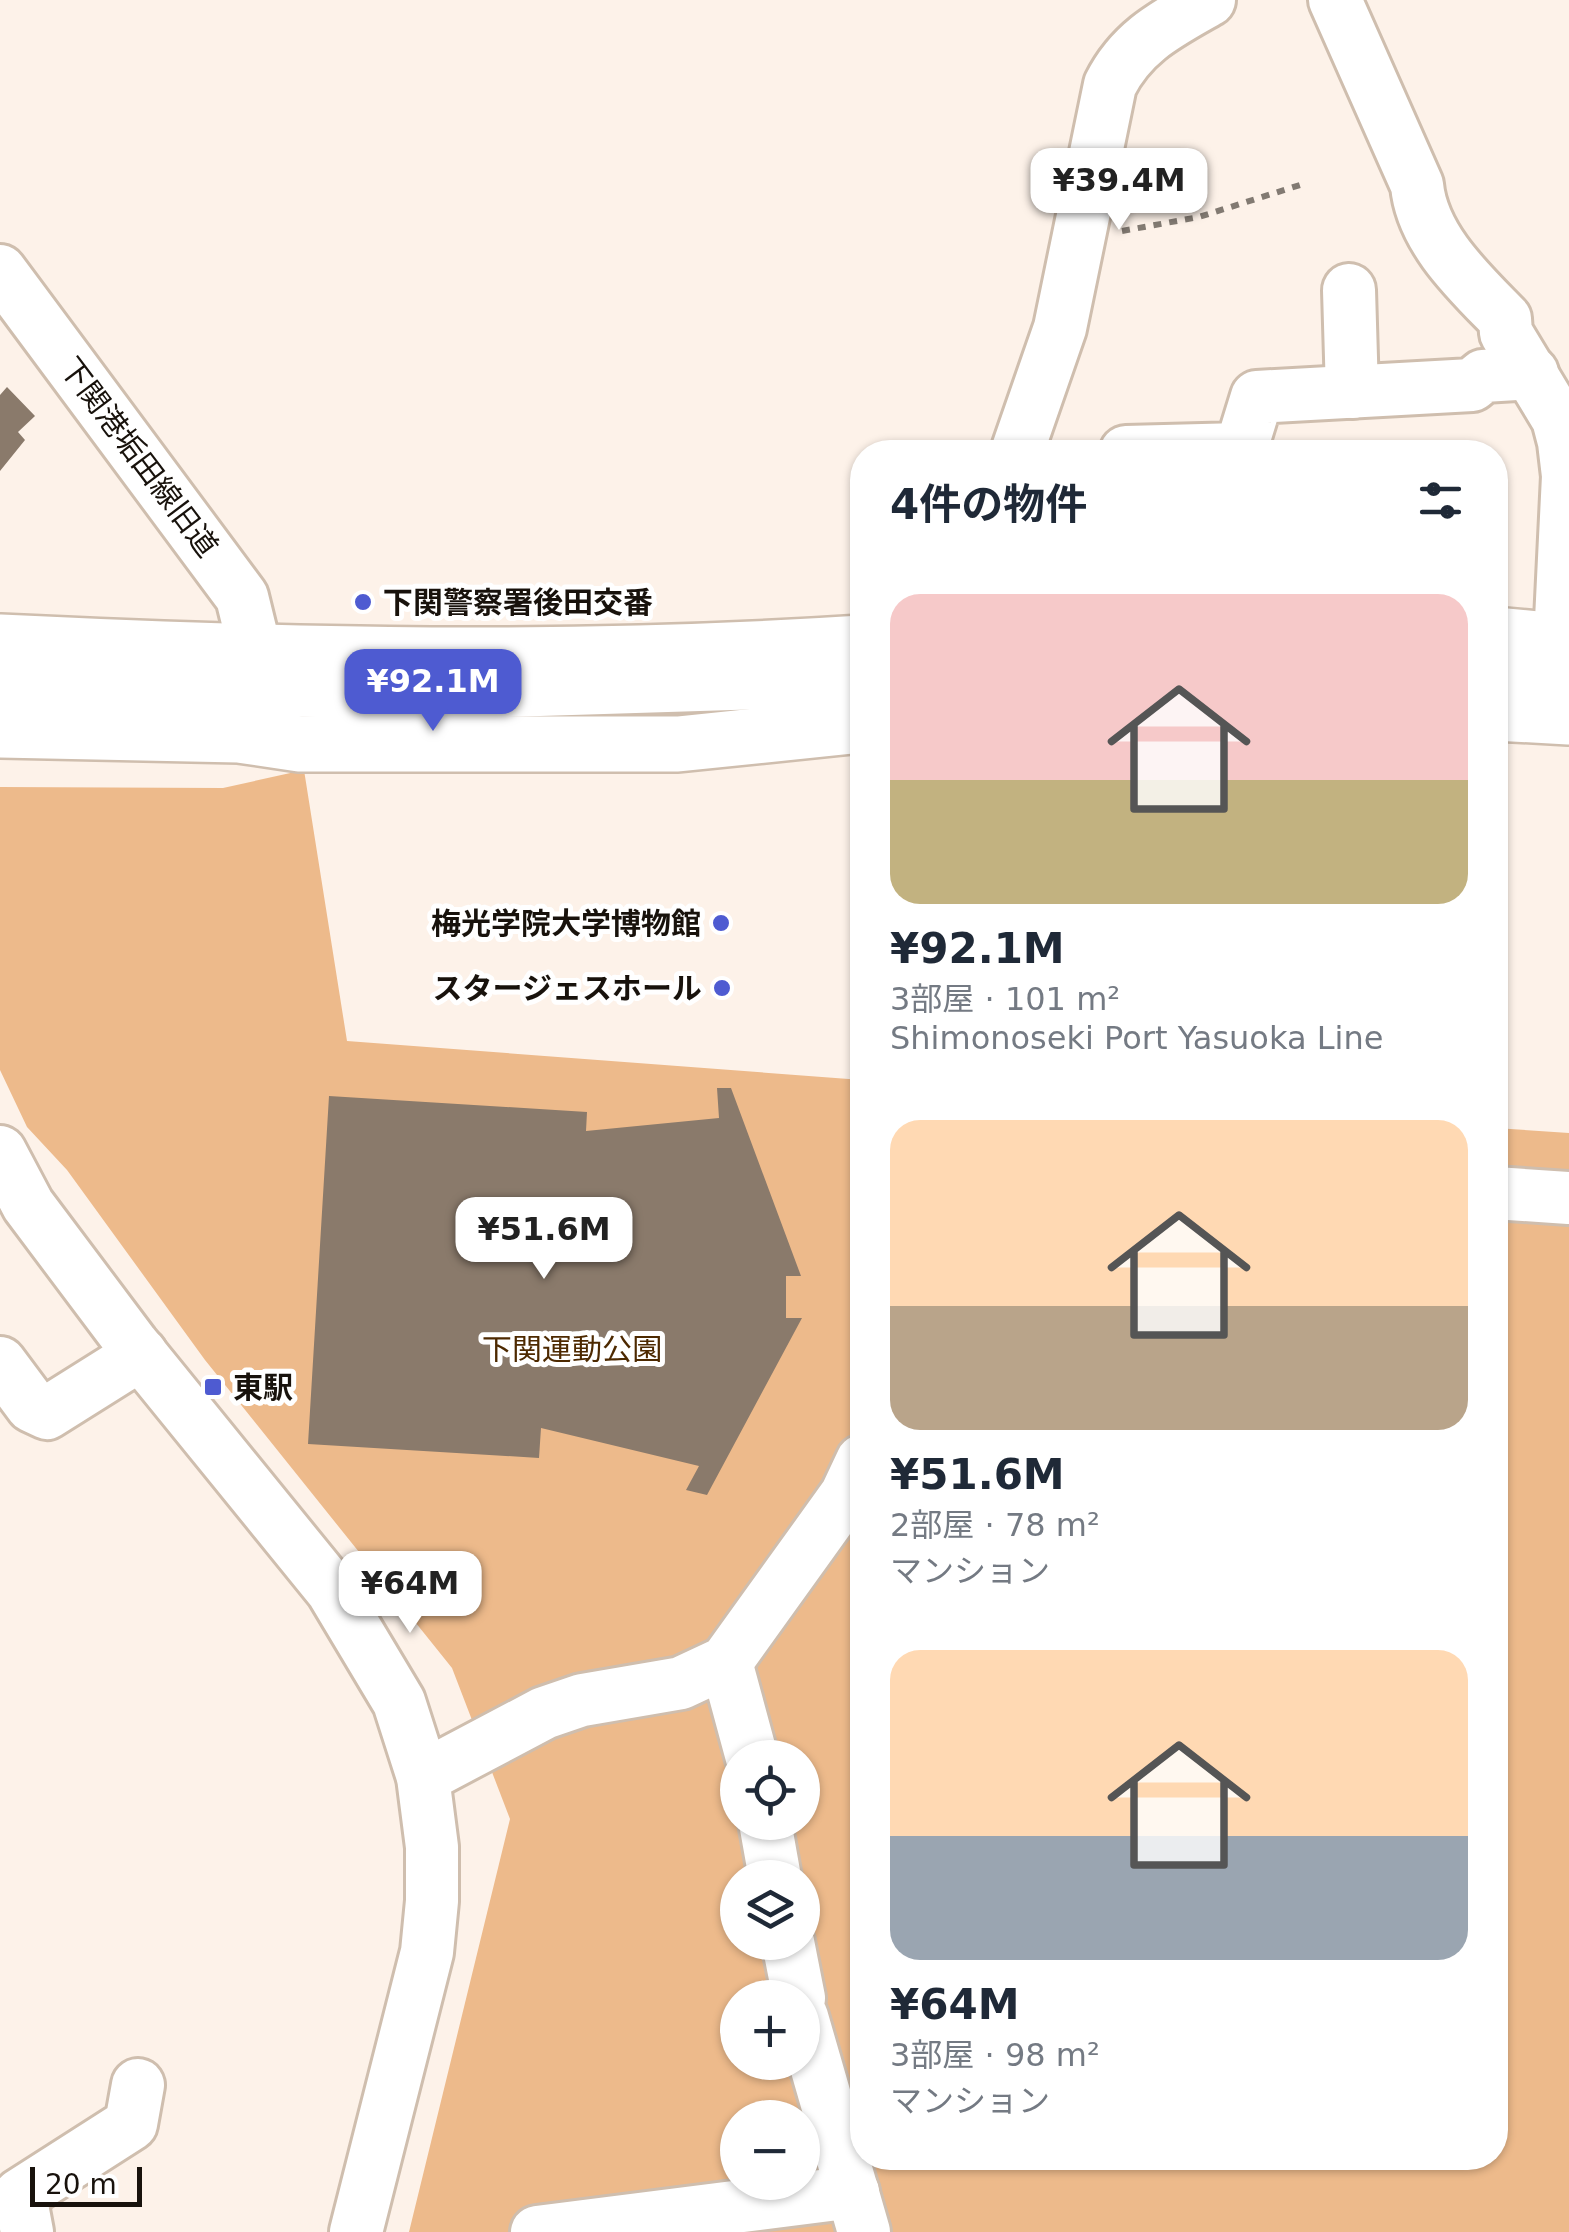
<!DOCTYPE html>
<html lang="ja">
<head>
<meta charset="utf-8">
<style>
	body { margin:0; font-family:"DejaVu Sans","Noto Sans JP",sans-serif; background:#f6f6f7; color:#1f2937; height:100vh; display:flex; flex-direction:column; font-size:38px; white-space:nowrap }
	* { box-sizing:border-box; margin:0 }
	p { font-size:32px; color:#747a83 }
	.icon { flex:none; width:55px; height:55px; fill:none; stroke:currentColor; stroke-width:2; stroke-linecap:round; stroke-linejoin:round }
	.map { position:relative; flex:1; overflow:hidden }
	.sheet { position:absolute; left:850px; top:440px; width:658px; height:1730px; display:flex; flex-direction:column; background:#fff; border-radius:40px; box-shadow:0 2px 8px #0004 }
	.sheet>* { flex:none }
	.controls { position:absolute; left:720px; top:1740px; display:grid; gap:20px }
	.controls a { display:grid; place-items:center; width:100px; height:100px; border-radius:50%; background:#fff; box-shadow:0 2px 8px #0004; font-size:50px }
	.scale { position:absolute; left:30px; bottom:25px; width:112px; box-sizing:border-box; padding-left:10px; border:5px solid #18120c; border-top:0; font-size:28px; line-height:35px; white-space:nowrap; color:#18120c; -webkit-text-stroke:8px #fff; paint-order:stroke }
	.price { position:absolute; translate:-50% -85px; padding:0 22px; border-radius:20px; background:#fff; color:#222; font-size:32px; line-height:65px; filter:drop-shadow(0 2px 5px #0008) }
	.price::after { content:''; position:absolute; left:50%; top:60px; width:30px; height:22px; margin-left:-15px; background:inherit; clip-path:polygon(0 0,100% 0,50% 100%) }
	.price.current { background:#4e5bd1; color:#fff }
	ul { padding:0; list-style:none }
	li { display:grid; align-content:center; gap:20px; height:530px; padding:0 40px }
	li span { display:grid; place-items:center; height:310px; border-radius:30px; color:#555 }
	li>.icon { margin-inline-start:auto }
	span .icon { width:180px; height:180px; fill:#fffc; stroke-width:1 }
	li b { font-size:42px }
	h2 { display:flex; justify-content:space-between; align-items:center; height:120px; padding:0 40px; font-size:42px }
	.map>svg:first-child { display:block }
	.green { fill:#edba8b; fill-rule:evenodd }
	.building { fill:#8a7a6b }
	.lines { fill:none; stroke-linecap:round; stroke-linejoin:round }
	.minor-casing { stroke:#cfbeae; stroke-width:58 }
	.major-casing { stroke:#cfbeae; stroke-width:60 }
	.path { stroke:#827a72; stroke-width:6; stroke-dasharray:8 8; stroke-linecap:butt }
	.minor { stroke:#fff; stroke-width:52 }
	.major { stroke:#fff; stroke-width:55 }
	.poi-dot { fill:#4e5bd1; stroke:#fff; stroke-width:4 }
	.labels { text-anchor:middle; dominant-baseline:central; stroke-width:10; stroke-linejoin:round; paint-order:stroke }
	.street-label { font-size:30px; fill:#18120c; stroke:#fff }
	.poi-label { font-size:30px; font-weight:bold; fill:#18120c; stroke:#fff; text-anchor:start }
	.park-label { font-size:30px; fill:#4d2900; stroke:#fff }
</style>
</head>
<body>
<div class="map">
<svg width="1569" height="2232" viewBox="0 0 1569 2232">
	<rect width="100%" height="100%" fill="#fdf2e9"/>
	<!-- green -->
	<path class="green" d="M304 770 347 1041 862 1080V2158H1495V1128L1569 1133V2232H409L510 1819 452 1668 205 1360 67 1170 27 1127 0 1070V787L223 788ZM738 1758H802V1822H738ZM738 1878H802V1942H738ZM738 1998H802V2062H738ZM738 2118H802V2182H738Z"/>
	<!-- building -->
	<g class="building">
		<path d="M7 387 35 416 18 432 25 440 0 471V395Z"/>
		<path d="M717 1088H731L801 1276H786V1318H802L707 1495 686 1490 699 1466 541 1428 539 1458 308 1444 329 1096 587 1112 586 1131 719 1118Z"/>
	</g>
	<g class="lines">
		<!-- minor casing -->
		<g class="minor-casing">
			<g id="minor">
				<path d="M1335 0 1417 185C1422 239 1469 282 1505 319L1506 333 1558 419 1564 442 1568 476 1560 641"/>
				<path d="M0 271 242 597 256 654"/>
				<path d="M1349 290 1352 392"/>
				<path d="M1017 452 1060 328 1110 85C1132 41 1167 24 1209 0"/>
				<path d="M1126 452 1241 449 1257 397 1472 385 1483 376 1532 373"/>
				<path d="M1495 671 1569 677"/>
				<path d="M0 686 443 693 862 680"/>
				<path d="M0 1152 28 1205 133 1345 332 1590 399 1702 423 1777 432 1847V1901L427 1952 356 2232"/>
				<path d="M1495 1193 1569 1198"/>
				<path d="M0 1363 32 1406 47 1413 141 1354"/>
				<path d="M726 1662 752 1758"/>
				<path d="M423 1777 544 1713 582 1700 681 1683 726 1662 846 1495 862 1461"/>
				<path d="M765 1822 775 1878"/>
				<path d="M788 1942 799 1998"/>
				<path d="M802 2017 864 2232"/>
				<path d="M27 2232 20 2195 131 2124 138 2085"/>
				<path d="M537 2232 853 2192"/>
			</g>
		</g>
		<!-- major casing -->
		<g class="major-casing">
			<g id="major">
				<path d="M1495 635 1569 642"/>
				<path d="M0 642C288 656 575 662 862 643"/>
				<path d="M1495 713 1569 717"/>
				<path d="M0 730 239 735 300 744H678L862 725"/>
			</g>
		</g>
		<!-- path -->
		<path class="path" d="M1122 231 1199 217 1300 185"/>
		<!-- minor -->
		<use href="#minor" class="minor"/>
		<!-- major -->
		<use href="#major" class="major"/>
	</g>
	<!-- markers -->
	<g class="poi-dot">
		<circle cx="363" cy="602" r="10"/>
		<circle cx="721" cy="923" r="10"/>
		<circle cx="722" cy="988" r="10"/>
		<rect x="203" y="1377" width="20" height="20" rx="5"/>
	</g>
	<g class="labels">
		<!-- street labels -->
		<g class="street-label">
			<text transform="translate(139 457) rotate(53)">下関港垢田線旧道</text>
		</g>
		<!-- poi labels -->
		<g class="poi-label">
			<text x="383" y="602">下関警察署後田交番</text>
			<text x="701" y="923" text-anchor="end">梅光学院大学博物館</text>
			<text x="702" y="988" text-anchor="end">スタージェスホール</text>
			<text x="233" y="1387">東駅</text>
		</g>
		<!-- park labels -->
		<g class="park-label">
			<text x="572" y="1349">下関運動公園</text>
		</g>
	</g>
</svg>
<div class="controls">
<a><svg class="icon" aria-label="locate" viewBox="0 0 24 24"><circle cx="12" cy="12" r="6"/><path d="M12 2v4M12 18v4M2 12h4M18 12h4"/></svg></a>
<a><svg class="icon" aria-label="layers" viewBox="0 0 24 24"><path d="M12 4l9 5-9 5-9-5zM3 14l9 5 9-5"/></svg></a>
<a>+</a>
<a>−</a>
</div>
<div class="scale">20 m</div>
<b class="price" style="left:1119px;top:233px">¥39.4M</b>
<b class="price current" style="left:433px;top:734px">¥92.1M</b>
<b class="price" style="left:544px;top:1282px">¥51.6M</b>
<b class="price" style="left:410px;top:1636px">¥64M</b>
<section class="sheet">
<h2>4件の物件<svg class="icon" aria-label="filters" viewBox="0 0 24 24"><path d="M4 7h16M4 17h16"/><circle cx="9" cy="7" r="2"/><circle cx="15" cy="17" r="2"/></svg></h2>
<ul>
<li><span style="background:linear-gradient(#f6c9c9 60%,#c2b280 0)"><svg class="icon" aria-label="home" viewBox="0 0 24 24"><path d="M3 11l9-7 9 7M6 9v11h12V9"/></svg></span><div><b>¥92.1M</b><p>3部屋 · 101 m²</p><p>Shimonoseki Port Yasuoka Line</p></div></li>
<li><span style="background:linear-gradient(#ffd9b3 60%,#b9a48a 0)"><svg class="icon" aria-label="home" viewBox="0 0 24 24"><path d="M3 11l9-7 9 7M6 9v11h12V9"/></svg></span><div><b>¥51.6M</b><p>2部屋 · 78 m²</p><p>マンション</p></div></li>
<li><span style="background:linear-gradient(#ffd9b3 60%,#9aa5b1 0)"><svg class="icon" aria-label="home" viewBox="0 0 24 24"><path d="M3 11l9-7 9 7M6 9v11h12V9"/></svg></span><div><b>¥64M</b><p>3部屋 · 98 m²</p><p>マンション</p></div></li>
</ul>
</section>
</div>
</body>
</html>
